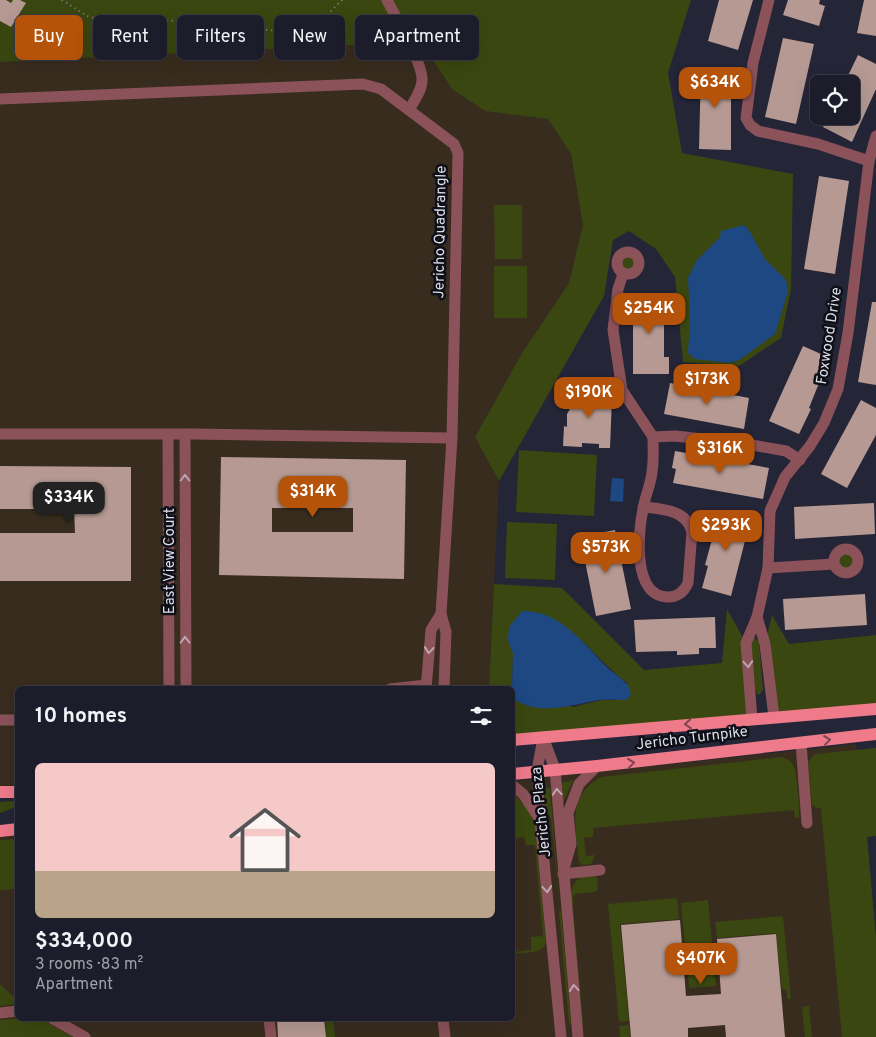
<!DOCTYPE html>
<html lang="en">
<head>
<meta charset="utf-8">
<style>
	body { margin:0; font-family:Overpass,sans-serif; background:#292936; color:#f1f3f6; height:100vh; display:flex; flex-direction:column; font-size:19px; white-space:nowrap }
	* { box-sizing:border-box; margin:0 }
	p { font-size:16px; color:#a0a1a8 }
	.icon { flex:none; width:28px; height:28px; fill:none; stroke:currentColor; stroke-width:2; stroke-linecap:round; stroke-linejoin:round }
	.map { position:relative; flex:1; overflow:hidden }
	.side { position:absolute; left:15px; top:686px; width:500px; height:335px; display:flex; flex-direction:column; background:#1c1c2a; border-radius:8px; box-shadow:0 5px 20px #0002,0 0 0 1px #3a3a47 }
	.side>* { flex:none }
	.guide { position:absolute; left:15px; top:15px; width:500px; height:45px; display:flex; gap:10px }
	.fabs { position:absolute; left:810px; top:75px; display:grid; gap:10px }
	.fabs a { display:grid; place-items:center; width:50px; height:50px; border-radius:8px; background:#1c1c2a; box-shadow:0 5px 20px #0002,0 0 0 1px #3a3a47; font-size:25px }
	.price { position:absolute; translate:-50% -42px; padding:0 11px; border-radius:10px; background:#b45309; color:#fff; font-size:16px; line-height:32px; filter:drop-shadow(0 1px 2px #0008) }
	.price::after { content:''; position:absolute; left:50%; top:30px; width:15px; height:11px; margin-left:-8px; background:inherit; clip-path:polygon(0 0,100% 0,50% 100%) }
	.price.selected { background:#222; color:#fff }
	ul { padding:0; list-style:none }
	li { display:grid; align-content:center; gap:10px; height:265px; padding:0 20px }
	li span { display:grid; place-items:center; height:155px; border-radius:8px; color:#555 }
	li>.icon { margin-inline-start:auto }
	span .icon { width:90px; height:90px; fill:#fffc; stroke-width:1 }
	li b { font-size:21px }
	h2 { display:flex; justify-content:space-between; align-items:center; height:60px; padding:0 20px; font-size:21px }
	.pill { padding:0 18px; border-radius:8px; background:#1c1c2a; box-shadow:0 5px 20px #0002,0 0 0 1px #3a3a47; font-size:18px; line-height:45px }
	.pill.selected { background:#b45309; color:#fff }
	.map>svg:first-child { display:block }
	.commercial { fill:#382c1e }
	.green { fill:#3b4710; fill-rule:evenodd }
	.water { fill:#1d4882 }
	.building { fill:#b59992; fill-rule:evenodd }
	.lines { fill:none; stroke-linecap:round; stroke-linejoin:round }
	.path { stroke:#878797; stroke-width:2; stroke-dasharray:1 4; stroke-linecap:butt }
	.minor { stroke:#8b5259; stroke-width:11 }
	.major { stroke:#ee7a8a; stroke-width:12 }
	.oneway { stroke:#bda6b1 }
	.oneway2 { stroke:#7e4450 }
	.labels { text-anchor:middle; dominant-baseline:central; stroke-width:5; stroke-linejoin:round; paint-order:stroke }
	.street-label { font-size:15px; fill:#dedeeb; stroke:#0f0f17 }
</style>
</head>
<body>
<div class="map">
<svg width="876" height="1037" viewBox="0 0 876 1037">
	<rect width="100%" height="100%" fill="#252538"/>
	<!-- commercial -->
	<g class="commercial">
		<path d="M422 42 452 89 485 111 548 119 571 154 583 225 569 283 522 353 475 437 499 481 489 689H18L17 792H0V62Z"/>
		<path d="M856 744 876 937V1037H0V836L17 835 18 1019H512L513 781Z"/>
	</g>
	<!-- green -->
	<g class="green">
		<path d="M0 0H691L668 73 682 153 793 174 791 289 781 338 739 366 683 362 675 277 656 249 629 231 613 240 604 296 499 481 475 437 522 353 569 283 583 225 571 154 548 119 485 111 452 89 421 42 0 62Z"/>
		<path d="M494 205H522V259H495Z"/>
		<circle cx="627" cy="263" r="8"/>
		<rect x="494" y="266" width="33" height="52"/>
		<path d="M519 450 597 455 594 516 516 512Z"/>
		<path d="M507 522 557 524 555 580 505 578Z"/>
		<circle cx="846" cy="561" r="9"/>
		<path d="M494 584 562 588 644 670 722 663 727 609 746 643 752 719 513 740 512 689H489ZM573 633C592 649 607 668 627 683L626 700H601L573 707 512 687 513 654Z"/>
		<path d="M772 615 789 644 876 635V709L774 717 765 644Z"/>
		<path d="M754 637 759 642 763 690 759 695 757 694 755 688 750 642Z"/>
		<path d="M876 748V836L867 837 876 937V1037H842L821 808H816L812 805 808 762 815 754Z"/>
		<path d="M782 757C787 759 792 761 794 767 797 774 800 811 799 818L795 817 794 810 593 828V837L584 838 586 856 595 855 591 864 583 865 579 862C576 829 566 796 601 777Z"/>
		<path d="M573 780V781L563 802 562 783Z"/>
		<path d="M548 787 550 788 560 907 551 819 545 807 544 791Z"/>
		<path d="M512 794C524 803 531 812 535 825L546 943C540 955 525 952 513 954V952L531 950V937L543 936 535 845H526L524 837 513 838Z"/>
		<path d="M14 801 16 803V807L0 813V802Z"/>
		<path d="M17 839V889L0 890V840Z"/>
		<path d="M587 874 595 875 597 878 598 889 595 892 575 894 573 897V905H571C571 888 570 883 587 874Z"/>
		<path d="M677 898 679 919 620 924 629 1021 619 1022 608 904Z"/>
		<path d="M708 900 716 986 689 988 681 903Z"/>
		<path d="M572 908H573L583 1022H582Z"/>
		<path d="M559 911H561L571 1025 569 1024Z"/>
		<path d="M783 916 791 998 789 999H787V990L782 989 776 933 717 938 715 922Z"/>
		<path d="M0 984 15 998 17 996V1004L0 1006Z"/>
		<path d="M809 1006 812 1037H805L802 1007Z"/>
		<path d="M18 1018 41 1019 73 1037H0V1020Z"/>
		<path d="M325 1019H333L335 1037H326Z"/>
		<path d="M629 1025 630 1037H620L619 1026Z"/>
	</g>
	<!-- water -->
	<g class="water">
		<path d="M744 225 749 230 765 259 786 280 788 291 775 334 739 360 729 363 695 359 688 353 690 319 688 278 697 260 720 237 721 231Z"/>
		<path d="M612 478 624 479 623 502 610 501Z"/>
		<path d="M522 611C561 610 584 645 609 669 618 677 630 682 631 695L626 700C618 700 608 699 599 700 571 705 541 716 515 700L512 687 513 654 508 640 509 627Z"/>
	</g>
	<!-- building -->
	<g class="building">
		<path d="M0 0H6L11 3 13 0H20L26 3 11 27 0 21Z"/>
		<path d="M719 0H753L738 50 708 41Z"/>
		<path d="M788 0H820L819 4 825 6 819 26 783 15Z"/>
		<path d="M864 0H876V36L857 33Z"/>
		<path d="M783 38 814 44 796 124 765 117Z"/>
		<path d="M858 55 876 64V89L852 142 823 127 828 116H851V84H844Z"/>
		<path d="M701 67 731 68V150L699 149Z"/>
		<path d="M819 176 849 181 835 274 804 269Z"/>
		<path d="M633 293H664V357H669V374H633Z"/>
		<path d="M872 302H876V385L858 382Z"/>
		<path d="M803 346 830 358 822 376 816 375 821 378 809 408 811 409 799 434 769 421Z"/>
		<path d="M587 379 601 386 595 395 612 398 610 448H599V444L582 443V447L563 446 564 426 567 427V414Z"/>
		<path d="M670 383 749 398 744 429 664 414Z"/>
		<path d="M861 400 876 408V435L847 488 821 474Z"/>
		<path d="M675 451 769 468 763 499 673 483 676 469 672 468Z"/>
		<path d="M221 457 406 460 404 579 219 575ZM272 508H353V532H272Z"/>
		<path d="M0 466 131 467V581H0V533H75L74 509H0Z"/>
		<path d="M874 503 875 534 795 539 794 507Z"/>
		<path d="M720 510 751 517 731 596 702 588 708 566 705 565Z"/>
		<path d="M615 530 631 609 596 616 583 551 587 550 584 536Z"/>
		<path d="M865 594 867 625 785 630 783 599Z"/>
		<path d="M715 617 716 648H699V654L677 655V651L636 652 634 620Z"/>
		<path d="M680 920 686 996 721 994 717 939 776 934 785 1037H726L725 1025 688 1028V1037H631L621 925Z"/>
		<path d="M277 1019H324L326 1037H278Z"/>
	</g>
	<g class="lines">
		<!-- path -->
		<path class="path" d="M62 0 87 16 102 20 198 21 277 31 309 27 324 18 342 0"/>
		<!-- minor -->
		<g class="minor">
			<path d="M387 0C396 18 421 60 422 78 423 89 414 101 409 110"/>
			<path d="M769 0 753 63 746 118 750 125 758 131 818 144 869 161 876 136"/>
			<path d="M0 99 363 84 381 89 454 144 458 153 452 438 441 614 446 632 444 689"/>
			<circle cx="628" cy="263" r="11"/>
			<path d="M623 274 618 289 613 330 622 390 653 437"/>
			<path d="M0 434H194L452 438"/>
			<path d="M168 434 169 689"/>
			<path d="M185 434 186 689"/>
			<path d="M653 437 675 436 741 443 786 451 800 460"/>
			<path d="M643 507C663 509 687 510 692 532L688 583C684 592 678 597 668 597 632 597 638 532 643 509 645 496 651 484 652 472 654 460 653 448 653 437"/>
			<circle cx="846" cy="561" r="12"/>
			<path d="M768 568 834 564"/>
			<path d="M757 617 765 644 774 717"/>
			<path d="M390 689 426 685"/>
			<path d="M426 689 431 630 441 614"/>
			<path d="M752 719 746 643 757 617 768 568 770 511 785 477 810 446 824 423 838 389 848 333 869 161"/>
			<path d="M0 720H18"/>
			<path d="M543 737 555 769 578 1037"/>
			<path d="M543 738 537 771 540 820 561 1037"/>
			<path d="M801 743 807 823"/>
			<path d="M512 785 523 794 539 818"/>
			<path d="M565 865 571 844 568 813 579 784 597 766"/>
			<path d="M563 874 600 870"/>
			<path d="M0 1013 18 1011"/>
			<path d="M53 1019 85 1037"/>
			<path d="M269 1019 271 1037"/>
			<path d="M443 1019 445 1037"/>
		</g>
		<!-- major -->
		<g class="major">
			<path d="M512 740 876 709"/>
			<path d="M512 774 597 766 876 734"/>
			<path d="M0 792H18"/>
			<path d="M0 831 18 829"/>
		</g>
	</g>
	<!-- one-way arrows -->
	<defs><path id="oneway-chevron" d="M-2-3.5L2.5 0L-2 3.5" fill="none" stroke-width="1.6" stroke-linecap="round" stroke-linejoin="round" transform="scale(1.25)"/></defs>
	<g class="oneway">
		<use href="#oneway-chevron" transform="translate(185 478) rotate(-90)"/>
		<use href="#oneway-chevron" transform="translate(185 640) rotate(-91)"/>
		<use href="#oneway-chevron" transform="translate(429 650) rotate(95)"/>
		<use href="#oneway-chevron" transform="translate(748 664) rotate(86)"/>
		<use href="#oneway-chevron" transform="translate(557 792) rotate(-94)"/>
		<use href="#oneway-chevron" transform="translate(547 889) rotate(85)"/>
		<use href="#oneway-chevron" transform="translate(574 988) rotate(-95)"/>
	</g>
	<g class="oneway2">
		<use href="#oneway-chevron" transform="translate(688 724) rotate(175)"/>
		<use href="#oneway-chevron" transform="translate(827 740) rotate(-7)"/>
		<use href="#oneway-chevron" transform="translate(631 763) rotate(-7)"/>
	</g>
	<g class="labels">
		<!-- street labels -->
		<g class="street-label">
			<text transform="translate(441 232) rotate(-89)">Jericho Quadrangle</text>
			<text transform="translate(830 336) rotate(-81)">Foxwood Drive</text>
			<text transform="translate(170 561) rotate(-90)">East View Court</text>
			<text transform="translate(692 739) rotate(-7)">Jericho Turnpike</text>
			<text transform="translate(542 812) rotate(-96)">Jericho Plaza</text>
		</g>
	</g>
</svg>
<div class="fabs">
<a><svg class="icon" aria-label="locate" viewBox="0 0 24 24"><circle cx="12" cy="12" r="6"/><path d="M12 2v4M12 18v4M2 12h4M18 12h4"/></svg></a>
</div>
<b class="price" style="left:715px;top:109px">$634K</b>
<b class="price" style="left:649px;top:335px">$254K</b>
<b class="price" style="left:707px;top:406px">$173K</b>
<b class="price" style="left:589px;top:419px">$190K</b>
<b class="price" style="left:720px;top:475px">$316K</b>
<b class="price" style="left:313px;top:518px">$314K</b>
<b class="price selected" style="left:69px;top:524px">$334K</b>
<b class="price" style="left:726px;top:552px">$293K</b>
<b class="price" style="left:606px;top:574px">$573K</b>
<b class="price" style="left:701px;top:985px">$407K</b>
<div class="guide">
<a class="pill selected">Buy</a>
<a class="pill">Rent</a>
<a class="pill">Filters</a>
<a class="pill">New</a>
<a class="pill">Apartment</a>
</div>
<section class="side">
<h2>10 homes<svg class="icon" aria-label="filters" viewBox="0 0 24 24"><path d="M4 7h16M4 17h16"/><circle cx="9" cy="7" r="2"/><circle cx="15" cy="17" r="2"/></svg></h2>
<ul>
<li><span style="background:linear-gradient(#f6c9c9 70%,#b9a48a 0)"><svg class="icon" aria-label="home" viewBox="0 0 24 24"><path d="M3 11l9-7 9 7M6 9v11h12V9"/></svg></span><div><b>$334,000</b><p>3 rooms · 83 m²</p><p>Apartment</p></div></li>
</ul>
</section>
</div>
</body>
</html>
